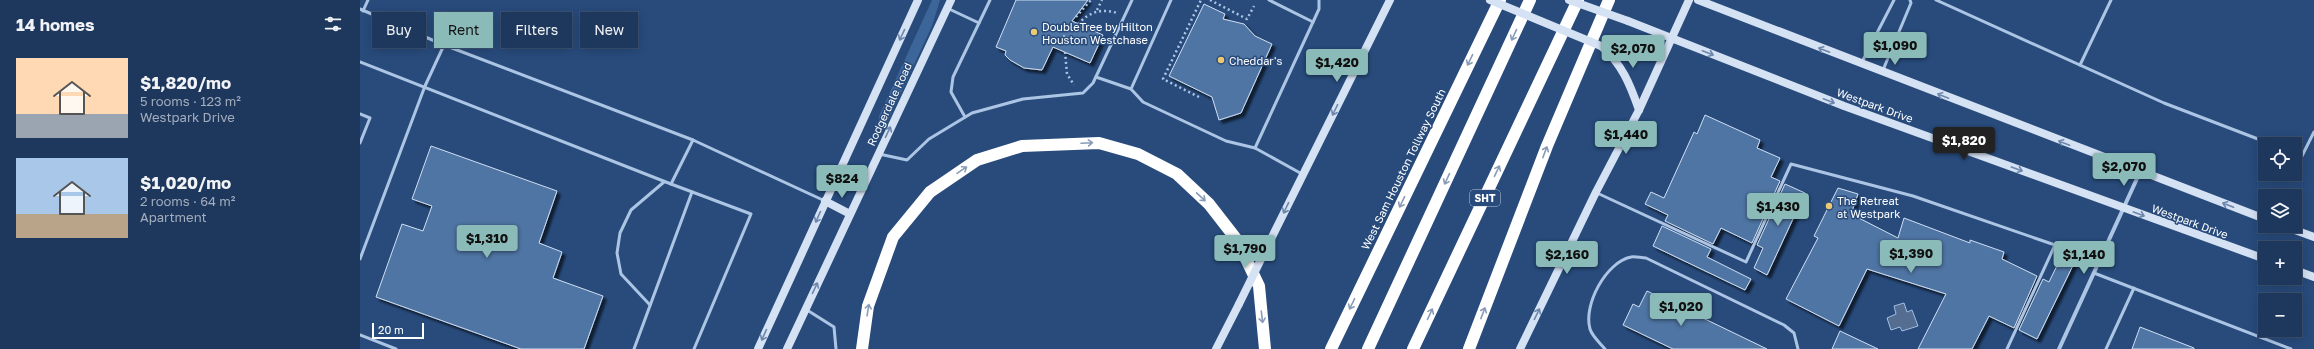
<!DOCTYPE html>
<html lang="en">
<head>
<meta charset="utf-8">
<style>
	body { margin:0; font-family:"Golos Text",sans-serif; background:#2b4366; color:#f1f3f6; height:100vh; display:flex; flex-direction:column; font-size:15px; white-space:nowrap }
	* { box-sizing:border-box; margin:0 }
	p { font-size:13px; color:#a1acbc }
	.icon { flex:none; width:22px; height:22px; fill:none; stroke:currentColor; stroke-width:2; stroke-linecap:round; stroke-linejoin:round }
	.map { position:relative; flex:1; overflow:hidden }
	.details { display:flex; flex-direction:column; background:#1e385d; width:360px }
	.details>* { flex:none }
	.guide { position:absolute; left:12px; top:12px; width:380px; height:36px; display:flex; gap:8px }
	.controls { position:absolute; left:1898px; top:137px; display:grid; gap:8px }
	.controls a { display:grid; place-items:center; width:44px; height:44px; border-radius:0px; background:#1e385d; box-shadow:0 2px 10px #0003,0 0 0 1px #3c5272; font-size:20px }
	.scale { position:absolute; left:12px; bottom:10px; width:52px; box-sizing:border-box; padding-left:4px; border:2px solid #fff; border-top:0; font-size:11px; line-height:14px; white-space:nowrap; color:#fff; -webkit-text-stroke:3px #284b7c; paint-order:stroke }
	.price { position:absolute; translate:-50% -34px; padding:0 9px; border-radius:4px; background:#8bbbb9; color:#111; font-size:13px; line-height:26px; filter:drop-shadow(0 1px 2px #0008) }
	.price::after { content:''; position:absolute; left:50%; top:24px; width:12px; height:9px; margin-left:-6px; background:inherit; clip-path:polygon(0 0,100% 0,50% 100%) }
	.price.current { background:#222; color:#fff }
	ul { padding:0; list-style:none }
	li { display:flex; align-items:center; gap:12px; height:100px; padding:0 16px }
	li span { display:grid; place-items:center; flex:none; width:112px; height:80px; border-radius:0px; color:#555 }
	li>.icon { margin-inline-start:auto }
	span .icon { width:48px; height:48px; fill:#fffc; stroke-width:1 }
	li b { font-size:17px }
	h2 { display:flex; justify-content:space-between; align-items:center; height:48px; padding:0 16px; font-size:17px }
	.tag { padding:0 14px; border-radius:0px; background:#1e385d; box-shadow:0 2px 10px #0003,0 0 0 1px #3c5272; font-size:14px; line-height:36px }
	.tag.current { background:#8bbbb9; color:#111 }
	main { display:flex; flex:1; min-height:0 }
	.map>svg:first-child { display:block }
	.green { fill:#3c6599 }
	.water { fill:#546d90; stroke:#a1bfe4 }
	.building { fill:#5075a4; stroke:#cfdff3; filter:url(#shadow) }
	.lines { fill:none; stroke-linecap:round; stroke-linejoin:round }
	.path { stroke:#acc5e4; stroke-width:2.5; stroke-dasharray:2 3; stroke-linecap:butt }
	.lane { stroke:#acc5e4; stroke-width:3 }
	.street { stroke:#acc5e4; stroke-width:4 }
	.secondary { stroke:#d5e2f4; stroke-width:8 }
	.highway { stroke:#fff; stroke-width:12 }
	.secondary-bridge { stroke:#d5e2f4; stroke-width:8 }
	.oneway { stroke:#6d87ac }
	.oneway2 { stroke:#899cb7 }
	.poi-dot { fill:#ebca73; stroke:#284b7c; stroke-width:1.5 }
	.labels { text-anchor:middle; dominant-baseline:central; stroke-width:3; stroke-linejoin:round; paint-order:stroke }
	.shield { fill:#284b7c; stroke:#bec9d8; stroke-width:1 }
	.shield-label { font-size:10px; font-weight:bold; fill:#fff }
	.poi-label { font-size:11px; fill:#fff; stroke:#284b7c; text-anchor:start }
	.street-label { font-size:11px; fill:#fff; stroke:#284b7c }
</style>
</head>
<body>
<main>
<section class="details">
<h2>14 homes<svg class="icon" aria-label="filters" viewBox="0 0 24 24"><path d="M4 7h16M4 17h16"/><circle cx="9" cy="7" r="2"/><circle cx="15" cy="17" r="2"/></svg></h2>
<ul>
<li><span style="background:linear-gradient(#ffd9b3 70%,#9aa5b1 0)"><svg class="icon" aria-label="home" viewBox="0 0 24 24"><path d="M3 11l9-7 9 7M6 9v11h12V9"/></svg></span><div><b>$1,820/mo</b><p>5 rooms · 123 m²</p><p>Westpark Drive</p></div></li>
<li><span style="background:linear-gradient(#a9c7e8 70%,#b9a48a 0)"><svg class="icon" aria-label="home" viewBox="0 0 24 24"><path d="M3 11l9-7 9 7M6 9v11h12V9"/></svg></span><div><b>$1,020/mo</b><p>2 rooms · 64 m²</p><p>Apartment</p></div></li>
</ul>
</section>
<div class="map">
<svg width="1954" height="349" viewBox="0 0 1954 349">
	<defs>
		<filter id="shadow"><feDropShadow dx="3.5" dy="3.5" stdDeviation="1" flood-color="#0009"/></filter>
	</defs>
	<rect width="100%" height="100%" fill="#284b7c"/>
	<!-- green -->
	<path class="green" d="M572 0H580L572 26 527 123 523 126 518 124 519 116Z"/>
	<!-- water -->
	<path class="water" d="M1544 303 1547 312 1552 310 1558 326 1542 331 1540 327 1531 330 1527 318 1536 314 1534 306Z"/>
	<!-- building -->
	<g class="building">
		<path d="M656 0H728L712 21 743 35 730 63 693 47 682 70 664 68 650 60 645 55 646 51 636 47Z"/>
		<path d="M844 4 865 14 863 19 884 24 895 36 912 44 881 113 859 120 852 97 809 76Z"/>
		<path d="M1345 115 1400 140 1397 148 1420 158 1411 177 1420 181 1392 243 1361 228 1353 244 1305 221 1308 215 1285 204 1291 192 1304 198 1334 132 1337 134Z"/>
		<path d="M71 146 197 191 179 243 202 252 193 278 243 296 224 349H161L16 297 42 224 63 231 72 206 52 199Z"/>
		<path d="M1425 184 1445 193 1407 275 1394 268 1403 248 1397 245Z"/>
		<path d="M1478 188 1498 194 1491 214 1538 238 1544 218 1610 243V240L1644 252 1642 259 1677 276 1654 328 1629 316 1612 349H1558L1586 294 1507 269 1479 326 1426 299 1458 238 1454 236Z"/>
		<path d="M1302 226 1351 249 1347 257 1391 279 1385 290 1293 246Z"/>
		<path d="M1708 243 1721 249 1677 339 1659 330 1683 279 1689 282Z"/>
		<path d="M1287 291 1407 349H1313L1263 325 1273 304 1279 307Z"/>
		<path d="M1780 327 1834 348V349H1772Z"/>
		<path d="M1480 331 1518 349H1472Z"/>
	</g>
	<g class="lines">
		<!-- path -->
		<g class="path">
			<path d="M850 0 887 19 894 6"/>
			<path d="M737 10 742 0"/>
			<path d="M716 17 731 0"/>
			<path d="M718 24C729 12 742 8 757 13"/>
			<path d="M703 36 720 44"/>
			<path d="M705 52 707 74 714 85"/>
			<path d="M839 97 803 79 841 0"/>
		</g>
		<!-- lane -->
		<g class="lane">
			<path d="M811 0 771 89 783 102 866 141 895 148"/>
			<path d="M909 0 953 22"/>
			<path d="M1576 0 1804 103 1911 144"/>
			<path d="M587 8 619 23 630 0"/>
			<path d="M0 9 84 45 65 86 0 259"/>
			<path d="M3 11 8 0"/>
			<path d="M84 45 333 140"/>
			<path d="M0 62 311 184"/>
			<path d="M1502 62 1534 0"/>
			<path d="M1720 65 1751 0"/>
			<path d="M1523 70 1551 3 1550 0"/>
			<path d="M736 77 771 89"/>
			<path d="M0 114 10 118 0 143"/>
			<path d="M605 117 591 92 593 77 619 23"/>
			<path d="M1935 153 1942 156 1954 132"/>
			<path d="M519 154 547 160 569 139 612 113 663 99 723 93 733 83 772 0"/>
			<path d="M942 174 895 148 959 9V0"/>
			<path d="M1237 193 1386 262 1431 164 1553 196 1695 245 1647 349"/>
			<path d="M1734 273 1931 349"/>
			<path d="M290 305 261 274 257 253 260 233 271 210 304 182"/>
			<path d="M447 310 474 327 476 349"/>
			<path d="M0 335 36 349"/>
			<path d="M274 349 332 192"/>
			<path d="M334 349 391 214 311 184 333 140 465 201"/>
			<path d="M1245 349C1240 343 1232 336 1230 329 1223 305 1246 262 1271 257 1275 256 1281 258 1286 258L1424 325 1434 333 1438 349"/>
			<path d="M1746 349 1774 288"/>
		</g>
		<!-- street -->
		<path class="street" d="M1699 349 1780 172"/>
		<!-- secondary -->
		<g class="secondary">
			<path d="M1338 0 1905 219"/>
			<path d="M1268 21 1484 106 1905 259"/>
			<path d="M1241 46C1262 64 1270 84 1279 110"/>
			<path d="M465 201 490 214"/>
			<path d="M1924 226 1954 237"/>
			<path d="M909 243 1030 0"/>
			<path d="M1935 270 1954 277"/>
			<path d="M398 349 558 0"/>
			<path d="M427 349 591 0"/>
			<path d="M856 349 879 304"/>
			<path d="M1160 349 1236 192 1279 110 1329 0"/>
		</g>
		<!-- highway -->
		<g class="highway">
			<path d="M502 349 508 306 533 237 570 192 617 160 662 146 739 143 778 154 817 174 849 204 877 240 899 286 905 349"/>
			<path d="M971 349 1140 0"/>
			<path d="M1008 349 1170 0"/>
			<path d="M1053 349 1218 0"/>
			<path d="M1109 349 1187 146 1249 0"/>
		</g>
		<!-- secondary-bridge -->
		<g class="secondary-bridge">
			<path d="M1130 0 1241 46"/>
			<path d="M1209 0 1268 21"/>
			<path d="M879 304 909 243"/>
		</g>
	</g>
	<!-- one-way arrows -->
	<defs><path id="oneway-shaft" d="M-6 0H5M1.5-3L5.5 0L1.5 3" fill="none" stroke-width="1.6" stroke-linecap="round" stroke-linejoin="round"/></defs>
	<g class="oneway">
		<use href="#oneway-shaft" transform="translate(542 35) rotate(115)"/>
		<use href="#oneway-shaft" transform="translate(1464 50) rotate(-159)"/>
		<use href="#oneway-shaft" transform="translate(1348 53) rotate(21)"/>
		<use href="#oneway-shaft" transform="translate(1583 96) rotate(-159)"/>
		<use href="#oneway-shaft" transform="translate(1469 101) rotate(21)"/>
		<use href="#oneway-shaft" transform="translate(975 110) rotate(116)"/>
		<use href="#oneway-shaft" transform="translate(528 132) rotate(-65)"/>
		<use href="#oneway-shaft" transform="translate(1704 143) rotate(-159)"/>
		<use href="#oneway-shaft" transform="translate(1657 169) rotate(20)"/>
		<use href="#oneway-shaft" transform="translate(1868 205) rotate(-159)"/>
		<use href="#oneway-shaft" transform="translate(926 208) rotate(116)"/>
		<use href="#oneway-shaft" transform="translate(1779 214) rotate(20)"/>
		<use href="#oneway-shaft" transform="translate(458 217) rotate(114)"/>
		<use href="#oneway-shaft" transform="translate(455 288) rotate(-65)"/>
		<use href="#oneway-shaft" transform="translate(1177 314) rotate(-64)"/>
		<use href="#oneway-shaft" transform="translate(404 335) rotate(114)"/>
	</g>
	<g class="oneway2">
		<use href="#oneway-shaft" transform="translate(1154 35) rotate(115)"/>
		<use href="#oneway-shaft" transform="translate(1110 60) rotate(116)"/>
		<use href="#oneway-shaft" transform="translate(727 143) rotate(-3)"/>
		<use href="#oneway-shaft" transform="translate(1185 152) rotate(-69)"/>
		<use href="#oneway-shaft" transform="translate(602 170) rotate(-34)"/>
		<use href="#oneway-shaft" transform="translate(1137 171) rotate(-65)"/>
		<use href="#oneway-shaft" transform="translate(1087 179) rotate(115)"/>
		<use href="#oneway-shaft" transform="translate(841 197) rotate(43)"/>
		<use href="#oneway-shaft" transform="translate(1042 202) rotate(116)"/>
		<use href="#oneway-shaft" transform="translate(992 304) rotate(116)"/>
		<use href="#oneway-shaft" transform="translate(508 310) rotate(-81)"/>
		<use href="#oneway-shaft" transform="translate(1123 313) rotate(-69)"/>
		<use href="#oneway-shaft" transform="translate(1070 314) rotate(-65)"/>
		<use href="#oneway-shaft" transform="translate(902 317) rotate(83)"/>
	</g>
	<!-- markers -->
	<g class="poi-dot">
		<circle cx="674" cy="32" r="4"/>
		<circle cx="861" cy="60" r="4"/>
		<circle cx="1469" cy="206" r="4"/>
	</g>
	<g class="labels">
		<!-- shield labels -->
		<rect class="shield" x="1110" y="190" width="30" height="16" rx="3"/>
		<g class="shield-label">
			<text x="1125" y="198">SHT</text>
		</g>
		<!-- poi labels -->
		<g class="poi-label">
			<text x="682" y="26">DoubleTree by Hilton<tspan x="682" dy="13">Houston Westchase</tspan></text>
			<text x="869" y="60">Cheddar's</text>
			<text x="1477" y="200">The Retreat<tspan x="1477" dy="13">at Westpark</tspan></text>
		</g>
		<!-- street labels -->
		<g class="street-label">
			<text transform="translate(529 104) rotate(-65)">Rodgerdale Road</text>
			<text transform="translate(1515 105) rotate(20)">Westpark Drive</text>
			<text transform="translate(1043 169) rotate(-64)">West Sam Houston Tollway South</text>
			<text transform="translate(1830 221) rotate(20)">Westpark Drive</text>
		</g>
	</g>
</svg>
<div class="controls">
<a><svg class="icon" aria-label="locate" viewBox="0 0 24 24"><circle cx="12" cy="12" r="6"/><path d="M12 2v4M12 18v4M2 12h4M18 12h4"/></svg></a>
<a><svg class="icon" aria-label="layers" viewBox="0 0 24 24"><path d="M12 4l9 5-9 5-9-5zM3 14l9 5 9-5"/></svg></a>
<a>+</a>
<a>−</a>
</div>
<div class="scale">20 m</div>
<b class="price" style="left:1535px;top:66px">$1,090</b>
<b class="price" style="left:1273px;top:69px">$2,070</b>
<b class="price" style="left:977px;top:83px">$1,420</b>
<b class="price" style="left:1266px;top:155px">$1,440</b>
<b class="price current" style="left:1604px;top:161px">$1,820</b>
<b class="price" style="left:1764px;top:187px">$2,070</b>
<b class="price" style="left:482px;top:199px">$824</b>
<b class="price" style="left:1418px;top:227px">$1,430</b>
<b class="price" style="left:127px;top:259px">$1,310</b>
<b class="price" style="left:885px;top:269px">$1,790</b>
<b class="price" style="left:1551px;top:274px">$1,390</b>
<b class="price" style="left:1207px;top:275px">$2,160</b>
<b class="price" style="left:1724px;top:275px">$1,140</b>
<b class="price" style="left:1321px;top:327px">$1,020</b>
<div class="guide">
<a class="tag">Buy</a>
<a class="tag current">Rent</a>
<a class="tag">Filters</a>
<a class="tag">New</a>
</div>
</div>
</main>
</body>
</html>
